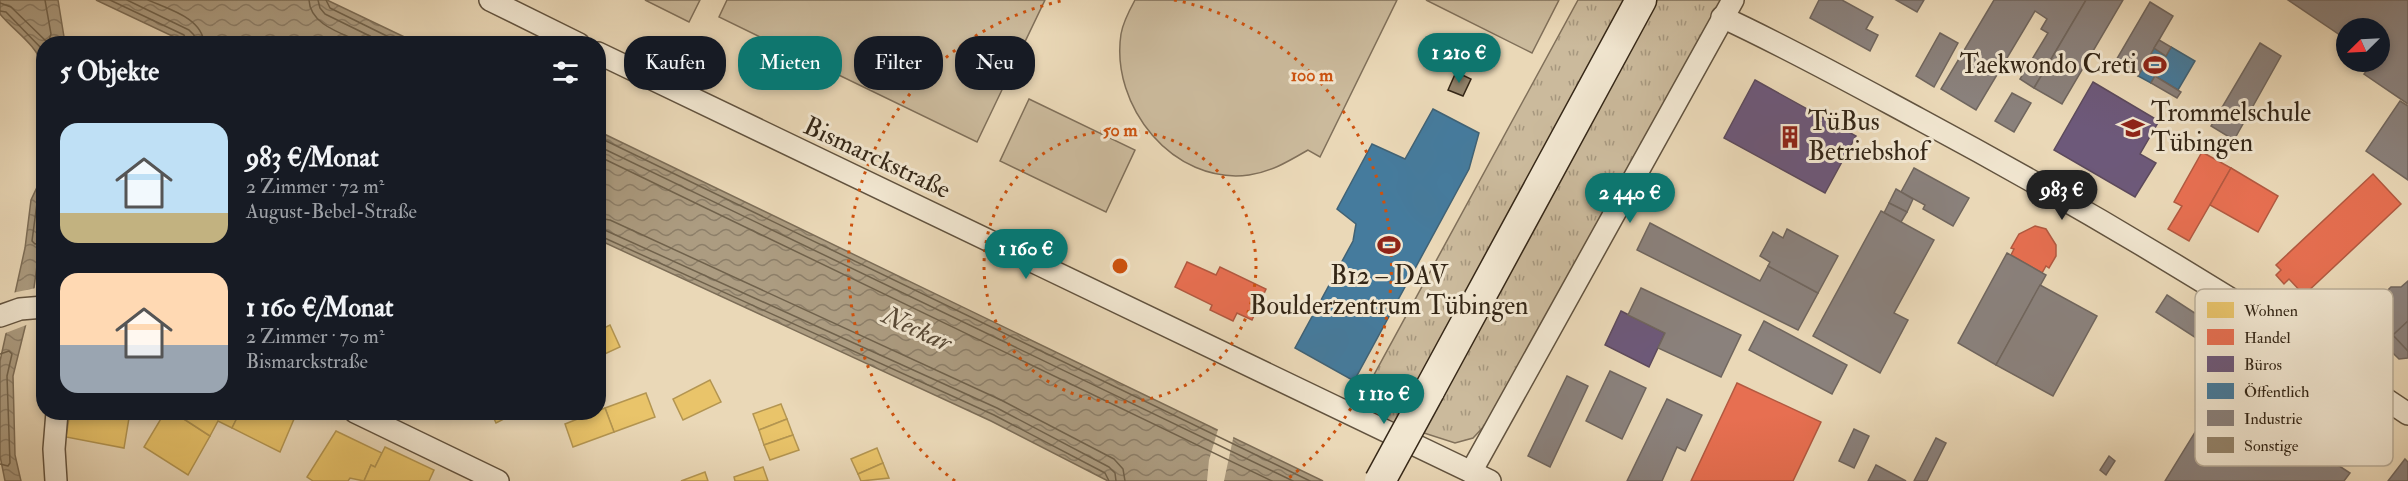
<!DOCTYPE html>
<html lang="de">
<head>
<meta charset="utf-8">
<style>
	body { margin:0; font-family:"IM FELL Double Pica",serif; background:#242831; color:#f1f3f6; height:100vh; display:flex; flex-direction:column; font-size:22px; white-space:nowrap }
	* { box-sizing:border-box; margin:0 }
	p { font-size:20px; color:#9ea1a6 }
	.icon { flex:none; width:33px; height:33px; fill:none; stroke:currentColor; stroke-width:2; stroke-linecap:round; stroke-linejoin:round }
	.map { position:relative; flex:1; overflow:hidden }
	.panel { position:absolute; left:36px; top:36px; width:570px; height:384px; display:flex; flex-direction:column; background:#171b24; border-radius:24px; box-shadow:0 3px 9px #0003 }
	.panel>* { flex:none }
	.top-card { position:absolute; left:624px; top:36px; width:570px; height:54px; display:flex; gap:12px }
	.needle { width:39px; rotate:246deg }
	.fabs { position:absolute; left:2336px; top:18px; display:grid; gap:12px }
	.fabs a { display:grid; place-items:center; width:54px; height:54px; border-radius:50%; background:#171b24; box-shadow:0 3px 9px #0003; font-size:30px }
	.price { position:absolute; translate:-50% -51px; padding:0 14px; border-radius:21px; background:#0f766e; color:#fff; font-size:20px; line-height:39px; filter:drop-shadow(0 2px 3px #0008) }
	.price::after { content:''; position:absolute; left:50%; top:36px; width:18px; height:14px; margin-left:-9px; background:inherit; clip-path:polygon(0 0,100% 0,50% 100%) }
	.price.current { background:#222; color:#fff }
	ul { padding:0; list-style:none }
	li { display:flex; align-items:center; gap:18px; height:150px; padding:0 24px }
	li span { display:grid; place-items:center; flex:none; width:168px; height:120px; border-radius:18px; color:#555 }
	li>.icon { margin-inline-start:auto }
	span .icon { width:72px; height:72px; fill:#fffc; stroke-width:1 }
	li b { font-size:26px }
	h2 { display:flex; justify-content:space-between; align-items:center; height:72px; padding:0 24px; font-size:26px }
	.pill { padding:0 21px; border-radius:24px; background:#171b24; box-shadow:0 3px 9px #0003; font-size:21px; line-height:54px }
	.pill.current { background:#0f766e; color:#fff }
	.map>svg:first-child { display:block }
	.grass { fill:url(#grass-tufts); stroke:#80705a; stroke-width:1.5 }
	.park { fill:#cbba9c; stroke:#80705a; stroke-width:1.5 }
	.water { fill:url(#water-waves); stroke:#7c6d57; stroke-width:1.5 }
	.pier { fill:#ead8b7 }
	.homes { fill:#e9c46a; stroke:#b39551; stroke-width:1.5 }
	.shops { fill:#e76f51; stroke:#b25940; stroke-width:1.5 }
	.offices { fill:#6d597a; stroke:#5c4a5c; stroke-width:1.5 }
	.public { fill:#457b9d; stroke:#406275; stroke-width:1.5 }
	.industry { fill:#8a817c; stroke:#70665e; stroke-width:1.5 }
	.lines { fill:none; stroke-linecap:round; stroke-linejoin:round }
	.shore { stroke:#70624c; stroke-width:1.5 }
	.building { fill:#93836a; stroke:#352717; stroke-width:1.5 }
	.street-casing { stroke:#62533f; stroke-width:24 }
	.secondary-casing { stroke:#352717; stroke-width:33 }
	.street { stroke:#f1e6d0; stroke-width:21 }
	.secondary { stroke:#f1e6d0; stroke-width:30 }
	.secondary-bridge-casing { stroke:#352717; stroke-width:33; stroke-linecap:butt }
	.secondary-bridge { stroke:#f1e6d0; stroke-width:30 }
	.ring { fill:none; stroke:#cd520e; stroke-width:3; stroke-dasharray:3 6 }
	.labels { text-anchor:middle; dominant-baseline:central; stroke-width:6; stroke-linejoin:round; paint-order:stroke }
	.poi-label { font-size:26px; fill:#352717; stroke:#f1e6d0; text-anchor:start }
	.street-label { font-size:26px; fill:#352717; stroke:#f1e6d0 }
	.water-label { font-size:27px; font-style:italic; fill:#594a37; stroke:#f1e6d0 }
	.key { fill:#f1e6d0; stroke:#b9ad98; stroke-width:1.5 }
	.key-label { font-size:16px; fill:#352717 }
	.centre { fill:#cd520e; stroke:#f1e6d0; stroke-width:3 }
	.ring-label { font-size:18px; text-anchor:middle; font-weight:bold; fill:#cd520e; stroke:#f1e6d0; stroke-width:6; stroke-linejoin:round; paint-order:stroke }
</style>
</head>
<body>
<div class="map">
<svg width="2408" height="481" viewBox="0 0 2408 481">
	<defs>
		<pattern id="grass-tufts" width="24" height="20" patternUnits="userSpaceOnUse" patternTransform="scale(1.5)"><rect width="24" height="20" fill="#cbba9c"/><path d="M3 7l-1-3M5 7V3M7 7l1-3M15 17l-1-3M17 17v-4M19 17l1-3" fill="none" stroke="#a6977e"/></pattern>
		<pattern id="water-waves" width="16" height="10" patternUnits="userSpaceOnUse" patternTransform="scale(1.5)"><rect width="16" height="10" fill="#ac9c81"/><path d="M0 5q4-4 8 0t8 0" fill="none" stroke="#8d7f69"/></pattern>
	</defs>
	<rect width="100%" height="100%" fill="#ead8b7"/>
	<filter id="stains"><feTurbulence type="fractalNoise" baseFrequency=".00333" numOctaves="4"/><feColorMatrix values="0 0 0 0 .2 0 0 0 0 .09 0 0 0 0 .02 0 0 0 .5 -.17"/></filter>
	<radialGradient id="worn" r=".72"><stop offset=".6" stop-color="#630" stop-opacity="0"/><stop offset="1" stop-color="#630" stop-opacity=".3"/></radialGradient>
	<!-- grass -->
	<path class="grass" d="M1578 0H1724L1488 422 1473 438 1455 443 1390 422 1372 405 1369 384Z"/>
	<!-- park -->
	<g class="park">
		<path d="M645 0H700L689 22Z"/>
		<path d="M727 0H1045L977 142 719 17Z"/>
		<path d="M1135 0H1397L1320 157 1308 150C1289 161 1271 172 1249 175 1173 185 1110 106 1121 34 1123 22 1129 11 1135 0Z"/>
		<path d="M1426 0H1559L1532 53Z"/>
		<path d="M1029 99 1135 150 1106 212 1000 161Z"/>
	</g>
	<!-- water -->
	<g class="water">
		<path d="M0 0H58L65 43 44 44 43 66C36 44 14 31 0 14Z"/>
		<path d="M96 0H327L417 43H187Z"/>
		<path d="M598 131 1323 481H1108L991 421 599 240Z"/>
		<path d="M43 147V244L39 251 33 295 13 376 15 455 21 481H5L0 456V361L25 248 31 200 39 183 38 156Z"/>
	</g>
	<!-- pier -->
	<g class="pier">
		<path d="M36 288 29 324 3 334 12 293Z"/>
		<path d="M1219 426 1234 434 1224 481H1207L1209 460Z"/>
	</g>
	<!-- homes -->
	<g class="homes">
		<path d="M610 325 620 347 598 357V331Z"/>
		<path d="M710 380 721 402 683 420 673 399Z"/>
		<path d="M646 393 655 417 614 432 605 408Z"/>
		<path d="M781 404 787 419 759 430 753 414Z"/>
		<path d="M605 408 614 432 573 447 565 424Z"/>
		<path d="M70 412H130L124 448 66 437Z"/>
		<path d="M165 412H173L210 436 188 475 144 447Z"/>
		<path d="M173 412H240L232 428 218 421 210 436Z"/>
		<path d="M240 412H297L280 452 232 428Z"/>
		<path d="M491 412H518L496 423Z"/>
		<path d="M787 419 793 435 764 445 759 430Z"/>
		<path d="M336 431 382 453 375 467 371 465 364 481 350 478 348 481H313L307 477Z"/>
		<path d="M793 435 799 450 770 460 764 445Z"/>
		<path d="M385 447 434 470 429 481H364L371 465 375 467Z"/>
		<path d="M877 448 883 463 858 474 851 459Z"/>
		<path d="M883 463 889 478 861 481 858 474Z"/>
		<path d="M763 467 768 481H735L734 477Z"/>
		<path d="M705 472 708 481H681Z"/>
	</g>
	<!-- shops -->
	<g class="shops">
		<path d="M2202 152 2231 168 2189 241 2168 229 2182 206 2174 202Z"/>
		<path d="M2231 168 2278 196 2258 232 2210 205Z"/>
		<path d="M2373 174 2401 204 2304 295 2289 279 2284 284 2276 275 2281 270 2276 265Z"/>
		<path d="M2035 226 2046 229 2056 245V256L2049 268 2046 266 2042 273 2011 255 2014 249 2011 248 2019 234Z"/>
		<path d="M1187 262 1216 275 1220 267 1266 289 1252 320 1237 313 1233 321 1210 310 1212 305 1175 287Z"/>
		<path d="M1737 383 1821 422 1793 481H1691Z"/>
	</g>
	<!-- offices -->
	<g class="offices">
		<path d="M1755 80 1856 136 1825 193 1724 138Z"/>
		<path d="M2093 82 2159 121 2140 154 2156 163 2135 197 2054 150Z"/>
		<path d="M1621 311 1665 333 1649 367 1605 345Z"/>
	</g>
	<!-- public -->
	<g class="public">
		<path d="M2171 47 2195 61 2178 90 2155 76 2151 83 2138 76 2154 48 2166 56Z"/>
		<path d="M1433 109 1479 133 1469 169 1354 381 1295 348 1353 241 1356 224 1337 209 1372 144 1405 159Z"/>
	</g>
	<!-- industry -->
	<g class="industry">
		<path d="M1819 0H1842L1873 17 1866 29 1878 35 1870 51 1810 18Z"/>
		<path d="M1896 0H1924L1917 12Z"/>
		<path d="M1994 0H2086L2034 88 2020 79 2048 33 2041 29 2047 19 2035 11 1976 110 1941 89Z"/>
		<path d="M2086 0H2123L2062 104 2034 88Z"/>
		<path d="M2288 0H2408V104L2364 74 2373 62H2379V28H2346V39Z"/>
		<path d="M2150 2 2173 16 2138 76 2115 62Z"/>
		<path d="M1940 33 1958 43 1934 87 1916 76Z"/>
		<path d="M2159 40 2171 47 2166 56 2154 48Z"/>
		<path d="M2260 43 2281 56 2234 140 2211 126Z"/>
		<path d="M2155 76 2181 92 2177 98 2151 83Z"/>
		<path d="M2012 93 2031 103 2014 132 1995 121Z"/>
		<path d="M2400 101 2408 106V180L2366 151Z"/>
		<path d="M1914 168 1969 198 1953 226 1923 209 1925 205 1901 192Z"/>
		<path d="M1896 189 1913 199 1907 212 1889 203Z"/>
		<path d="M1889 203 1907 212 1901 222 1884 213Z"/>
		<path d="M1881 211 1934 240 1894 313 1908 320 1880 373 1813 336Z"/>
		<path d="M1650 223 1760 281 1768 266 1818 293 1798 330 1637 250Z"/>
		<path d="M1787 229 1838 256 1818 293 1768 266 1770 262 1760 256 1773 232 1783 238Z"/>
		<path d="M2007 253 2046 275 1996 365 1958 343Z"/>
		<path d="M2408 281V321L2393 335 2408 351V358L2399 359 2364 325 2363 317 2366 311 2391 287H2401Z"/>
		<path d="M2040 285 2097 316 2053 396 1996 365Z"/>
		<path d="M1641 288 1741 335 1721 377 1658 348 1665 333 1628 315Z"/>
		<path d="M2167 295 2207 321 2196 338 2156 312Z"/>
		<path d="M1764 321 1847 365 1832 394 1749 350Z"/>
		<path d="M2408 321V351L2393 335Z"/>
		<path d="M2245 351 2350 423 2327 458 2350 473 2344 481H2165Z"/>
		<path d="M1610 371 1646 388 1622 439 1586 421Z"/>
		<path d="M1567 376 1588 386 1550 467 1528 456Z"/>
		<path d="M1667 399 1702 415 1685 451 1677 447 1662 481H1627Z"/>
		<path d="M1854 429 1869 436 1854 468 1839 461Z"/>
		<path d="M1936 438 1946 443 1927 481H1914Z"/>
		<path d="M2109 456 2115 461 2106 475 2100 470Z"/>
		<path d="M2405 459 2408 462V481H2388Z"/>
		<path d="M1876 465 1906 481H1868Z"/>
	</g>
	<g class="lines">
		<!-- shore -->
		<g class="shore">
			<path d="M110 0 184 35 188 44"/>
			<path d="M127 0 189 30 194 35 195 44"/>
			<path d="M148 0C168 9 203 18 204 44"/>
			<path d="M309 0C310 26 345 34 365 44"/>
			<path d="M318 0 320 8 325 14 386 44"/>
			<path d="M326 0 330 8 403 44"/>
			<path d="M0 3 11 7 48 43 51 34 45 0"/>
			<path d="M0 11 6 12 44 51"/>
			<path d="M598 137 1310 481"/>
			<path d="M598 146 1293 481"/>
			<path d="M598 156 1272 481"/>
			<path d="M44 188 37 203 32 241 35 244 44 242"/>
			<path d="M598 218 610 220 1001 400 1114 459 1123 469 1125 481"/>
			<path d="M598 227 997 408 1109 467 1115 473 1116 481"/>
			<path d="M598 235 994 415 1105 473 1109 481"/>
			<path d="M0 354 9 351 12 354 7 376 10 463 8 466 0 464"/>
		</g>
	</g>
	<!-- building -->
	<path class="building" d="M1456 72 1471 79 1463 96 1448 90Z"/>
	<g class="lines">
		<!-- street casing -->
		<g class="street-casing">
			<g id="street">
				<path d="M490 0 579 44"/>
				<path d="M1722 17C1789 48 1854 84 1919 119 2087 209 2250 307 2408 414"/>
				<path d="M598 53 1490 481"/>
				<path d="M0 316 20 309 44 307"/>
				<path d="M355 412 498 481"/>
				<path d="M1471 472 1733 0"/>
				<path d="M56 481 54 449 57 412"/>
			</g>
		</g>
		<!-- secondary casing -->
		<g class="secondary-casing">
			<path id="secondary" d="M1429 391 1641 0"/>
		</g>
		<!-- street -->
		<use href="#street" class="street"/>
		<!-- secondary -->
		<use href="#secondary" class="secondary"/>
		<!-- secondary-bridge casing -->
		<g class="secondary-bridge-casing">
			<path id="secondary-bridge" d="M1380 481 1429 391"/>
		</g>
		<!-- secondary-bridge -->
		<use href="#secondary-bridge" class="secondary-bridge"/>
	</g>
	<!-- distance rings -->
	<g class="ring">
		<circle cx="1120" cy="266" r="136"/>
		<path d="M955 481A271 271 0 0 1 1066 0M1174 0A271 271 0 0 1 1285 481"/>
	</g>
	<!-- icons -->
	<defs>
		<g id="stadium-bare" transform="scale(1.8)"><path d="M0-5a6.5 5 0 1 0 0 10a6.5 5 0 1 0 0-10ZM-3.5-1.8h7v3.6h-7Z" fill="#8f2418" stroke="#f1e6d0" stroke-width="2.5" paint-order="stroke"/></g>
		<g id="school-bare" transform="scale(1.8)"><path d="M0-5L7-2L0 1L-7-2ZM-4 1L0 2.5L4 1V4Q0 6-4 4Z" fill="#8f2418" stroke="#f1e6d0" stroke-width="2.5" paint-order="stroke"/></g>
		<g id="building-bare" transform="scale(1.8)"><path d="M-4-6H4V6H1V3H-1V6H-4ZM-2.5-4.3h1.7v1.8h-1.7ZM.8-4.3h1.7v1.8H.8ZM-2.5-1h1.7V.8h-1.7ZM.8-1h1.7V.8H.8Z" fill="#8f2418" stroke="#f1e6d0" stroke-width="2.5" paint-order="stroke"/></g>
	</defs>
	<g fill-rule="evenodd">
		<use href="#stadium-bare" x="2155" y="65"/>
		<use href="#school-bare" x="2133" y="128"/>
		<use href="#building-bare" x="1790" y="137"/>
		<use href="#stadium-bare" x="1389" y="245"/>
	</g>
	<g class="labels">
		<!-- poi labels -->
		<g class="poi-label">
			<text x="2137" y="65" text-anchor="end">Taekwondo Creti</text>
			<text x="2151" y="113">Trommelschule<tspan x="2151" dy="30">Tübingen</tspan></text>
			<text x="1808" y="122">TüBus<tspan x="1808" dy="30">Betriebshof</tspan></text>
			<text x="1389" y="276" text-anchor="middle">B12 – DAV<tspan x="1389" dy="30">Boulderzentrum Tübingen</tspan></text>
		</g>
		<!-- street labels -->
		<g class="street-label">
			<text transform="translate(877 158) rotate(25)">Bismarckstraße</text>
		</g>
		<!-- water labels -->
		<g class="water-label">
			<text transform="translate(917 329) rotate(25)">Neckar</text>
		</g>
	</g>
	<!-- legend -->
	<rect x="2195" y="289" width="198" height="177" rx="9" class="key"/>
	<rect x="2207" y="302" width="27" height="16" fill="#e9c46a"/>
	<rect x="2207" y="329" width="27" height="16" fill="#e76f51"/>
	<rect x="2207" y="356" width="27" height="16" fill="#6d597a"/>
	<rect x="2207" y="383" width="27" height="16" fill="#457b9d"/>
	<rect x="2207" y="410" width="27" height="16" fill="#8a817c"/>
	<rect x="2207" y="437" width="27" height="16" fill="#93836a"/>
	<g class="key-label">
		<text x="2244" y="316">Wohnen</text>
		<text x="2244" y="343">Handel</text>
		<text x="2244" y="370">Büros</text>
		<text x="2244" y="397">Öffentlich</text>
		<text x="2244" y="424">Industrie</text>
		<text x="2244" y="451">Sonstige</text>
	</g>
	<circle cx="1120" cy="266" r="9" class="centre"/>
	<g class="ring-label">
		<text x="1312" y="81">100 m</text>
		<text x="1120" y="136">50 m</text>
	</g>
	<rect width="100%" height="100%" filter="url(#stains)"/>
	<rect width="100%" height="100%" fill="url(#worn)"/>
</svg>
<div class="fabs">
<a><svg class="needle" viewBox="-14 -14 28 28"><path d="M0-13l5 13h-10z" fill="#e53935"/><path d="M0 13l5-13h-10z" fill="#9ea1a6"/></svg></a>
</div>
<b class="price" style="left:1459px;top:84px">1 210 €</b>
<b class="price current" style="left:2062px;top:221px">983 €</b>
<b class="price" style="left:1630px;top:224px">2 440 €</b>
<b class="price" style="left:1026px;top:280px">1 160 €</b>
<b class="price" style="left:1384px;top:425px">1 110 €</b>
<div class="top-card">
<a class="pill">Kaufen</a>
<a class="pill current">Mieten</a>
<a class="pill">Filter</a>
<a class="pill">Neu</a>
</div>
<section class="panel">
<h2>5 Objekte<svg class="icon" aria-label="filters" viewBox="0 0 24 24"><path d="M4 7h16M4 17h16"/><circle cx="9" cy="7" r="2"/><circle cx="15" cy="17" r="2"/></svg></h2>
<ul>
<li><span style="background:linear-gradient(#bfe0f5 75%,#c2b280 0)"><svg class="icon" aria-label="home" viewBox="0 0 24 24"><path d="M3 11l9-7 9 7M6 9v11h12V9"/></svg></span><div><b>983 €/Monat</b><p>2 Zimmer · 72 m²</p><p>August-Bebel-Straße</p></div></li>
<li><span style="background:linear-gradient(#ffd9b3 60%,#9aa5b1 0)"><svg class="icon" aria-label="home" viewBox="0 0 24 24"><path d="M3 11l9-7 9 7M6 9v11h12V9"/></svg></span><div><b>1 160 €/Monat</b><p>2 Zimmer · 70 m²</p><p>Bismarckstraße</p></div></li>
</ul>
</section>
</div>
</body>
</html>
